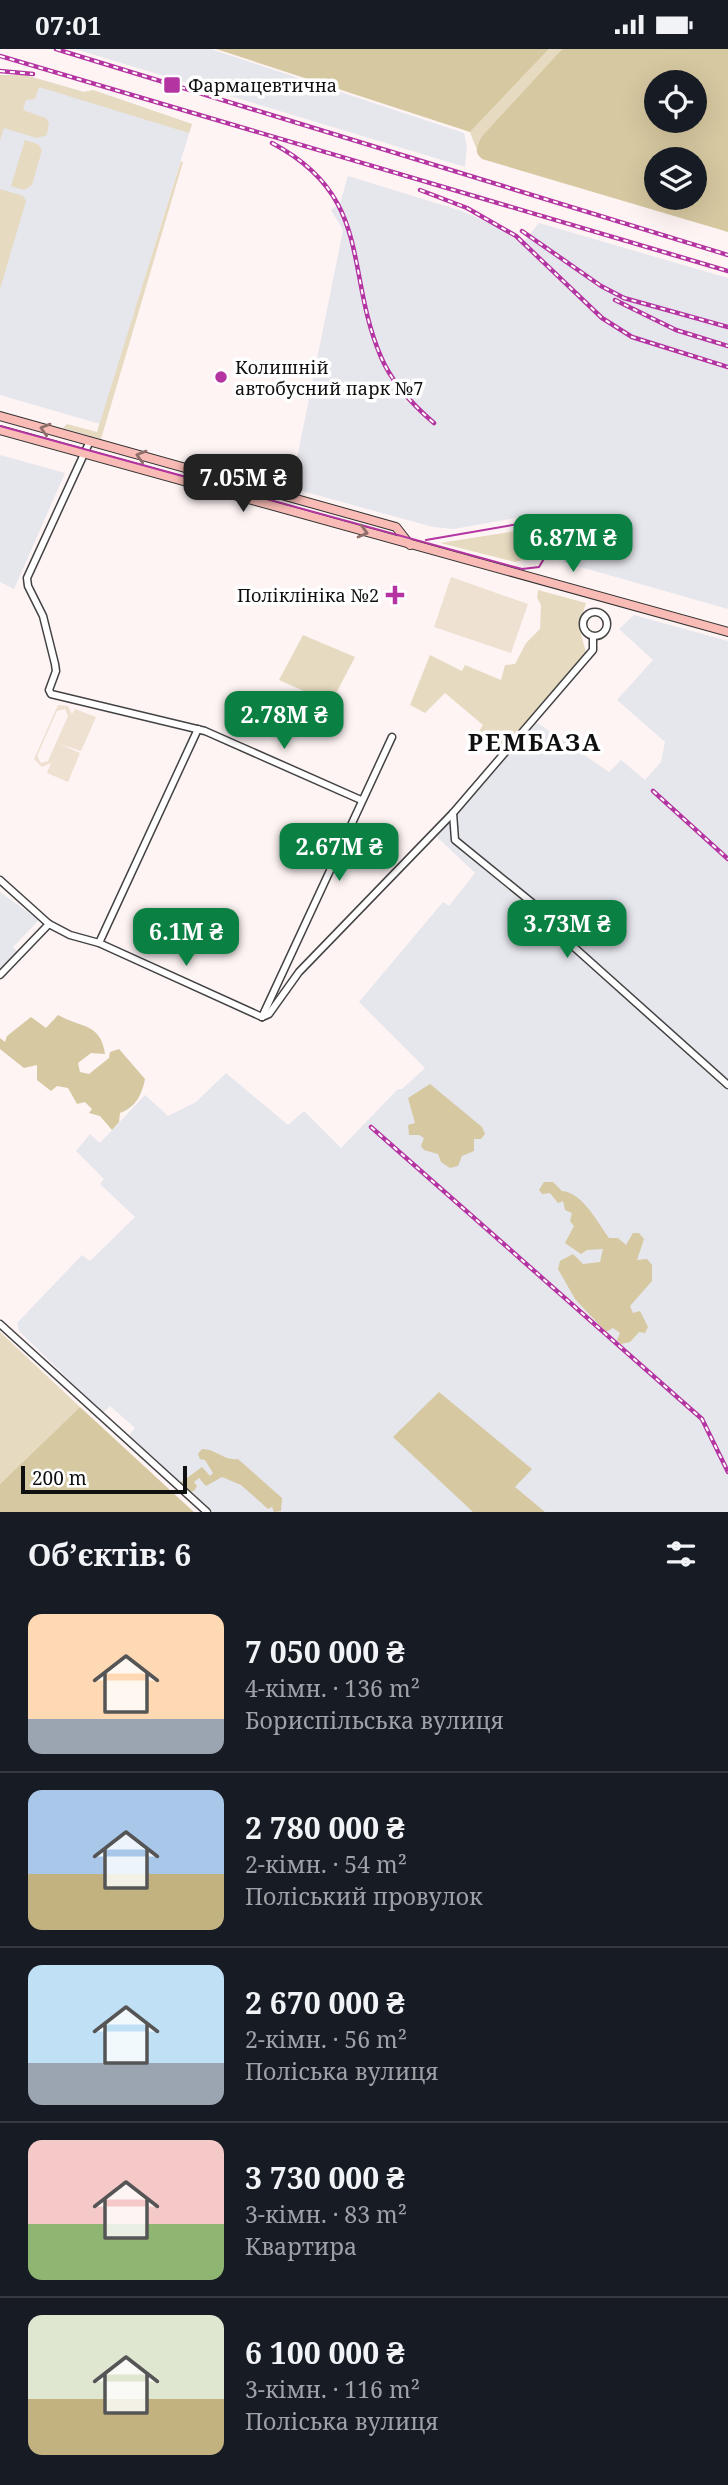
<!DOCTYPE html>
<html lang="uk">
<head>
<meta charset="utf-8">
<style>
	body { margin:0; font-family:"Noto Serif",serif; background:#20242c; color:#f1f3f6; height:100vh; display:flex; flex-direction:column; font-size:26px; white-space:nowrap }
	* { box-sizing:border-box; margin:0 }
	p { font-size:23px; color:#9ea1a6 }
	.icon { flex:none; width:38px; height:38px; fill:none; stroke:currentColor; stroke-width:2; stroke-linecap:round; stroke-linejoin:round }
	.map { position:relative; height:1463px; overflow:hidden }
	.side { display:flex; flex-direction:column; background:#171b24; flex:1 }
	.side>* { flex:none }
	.tools { position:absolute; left:644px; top:21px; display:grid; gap:14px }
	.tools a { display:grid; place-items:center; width:63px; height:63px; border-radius:50%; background:#171b24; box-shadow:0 7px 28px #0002; font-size:35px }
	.scale { position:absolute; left:21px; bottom:18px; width:166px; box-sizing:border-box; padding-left:7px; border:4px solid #101010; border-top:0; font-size:19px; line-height:24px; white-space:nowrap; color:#101010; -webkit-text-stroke:5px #fff; paint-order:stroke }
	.price { position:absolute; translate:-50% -60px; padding:0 16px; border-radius:14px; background:#0b8043; color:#fff; font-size:23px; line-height:46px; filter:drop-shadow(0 2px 4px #0008) }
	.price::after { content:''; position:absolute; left:50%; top:42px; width:21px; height:16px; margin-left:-10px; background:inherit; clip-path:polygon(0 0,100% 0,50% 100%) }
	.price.on { background:#222; color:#fff }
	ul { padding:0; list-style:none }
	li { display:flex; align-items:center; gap:21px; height:175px; padding:0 28px }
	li+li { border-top:2px solid #363941 }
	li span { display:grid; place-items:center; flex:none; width:196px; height:140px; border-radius:14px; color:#555 }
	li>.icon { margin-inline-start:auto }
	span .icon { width:84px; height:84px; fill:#fffc; stroke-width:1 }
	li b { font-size:30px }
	h2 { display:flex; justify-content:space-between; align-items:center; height:84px; padding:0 28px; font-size:30px }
	.status { display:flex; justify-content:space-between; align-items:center; height:49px; padding:0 35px; background:#171b24; direction:ltr }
	.status svg { height:19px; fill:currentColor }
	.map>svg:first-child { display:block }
	.industrial { fill:#e6e6ed }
	.green { fill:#e6dac0 }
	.forest { fill:#d6c8a0; fill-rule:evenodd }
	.pitch { fill:#eee1d1; fill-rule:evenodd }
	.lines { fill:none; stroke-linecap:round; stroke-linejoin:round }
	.minor-casing { stroke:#434343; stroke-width:9 }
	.secondary-casing { stroke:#323232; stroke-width:10 }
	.minor { stroke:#fff; stroke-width:6 }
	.secondary { stroke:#f8bbb5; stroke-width:8 }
	.tram { stroke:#b434a1; stroke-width:2 }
	.rail-casing { stroke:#b434a1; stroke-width:4.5 }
	.rail { stroke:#fff; stroke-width:2; stroke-dasharray:5; stroke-linecap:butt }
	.oneway { stroke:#906e6b }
	.poi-dot { fill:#b434a1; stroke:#fff; stroke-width:2.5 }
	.labels { text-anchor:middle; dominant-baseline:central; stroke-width:7; stroke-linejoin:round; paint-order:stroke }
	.poi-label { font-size:18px; fill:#101010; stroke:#fff; text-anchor:start }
	.district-label { font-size:24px; font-weight:bold; letter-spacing:2px; fill:#101010; stroke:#fff }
</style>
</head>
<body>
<div class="status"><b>07:01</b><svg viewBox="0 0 49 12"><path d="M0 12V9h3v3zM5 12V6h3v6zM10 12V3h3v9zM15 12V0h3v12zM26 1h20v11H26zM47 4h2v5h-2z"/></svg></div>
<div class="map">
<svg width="728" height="1463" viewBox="0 0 728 1463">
	<rect width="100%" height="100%" fill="#fef4f4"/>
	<!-- industrial -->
	<g class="industrial">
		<path d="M75 0H211L464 84 467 97 465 118Z"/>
		<path d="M0 26H25L84 43 93 41 192 75 100 375 0 346Z"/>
		<path d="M348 127 462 162 494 176 522 195 539 174 728 229V560L563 513 569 494 557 491 541 470 532 466 454 480 433 478 291 439 343 181 331 161 340 154Z"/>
		<path d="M0 406 65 424 14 540 0 533Z"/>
		<path d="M634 566 728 592V1463H213L129 1386 135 1379 110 1357 103 1364 19 1282 17 1274 82 1206 90 1212 135 1168 100 1135 104 1130 76 1102 90 1085 100 1094 145 1046 168 1067 196 1053 226 1024 288 1076 304 1062 341 1099 398 1040H402L425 1019 359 953 443 853 449 857 475 824 437 788 536 673 609 723 621 711 645 731 661 713 665 693 617 651 653 611 619 580Z"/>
		<path d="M0 843 39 871 13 898 18 903 0 919Z"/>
	</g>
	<!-- green -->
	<g class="green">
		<path d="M549 0H562L482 87 476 99 470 83Z"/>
		<path d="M0 26H25L84 43 93 41 192 75 189 84 39 38 35 50 26 51 23 61 46 69 49 74 47 86 37 89 4 79 0 92Z"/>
		<path d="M25 91 38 95 42 101 32 136 24 141 11 137Z"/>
		<path d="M181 112 183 113 101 390 63 379 67 375 97 383Z"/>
		<path d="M0 140 23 147 26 152 0 240Z"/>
		<path d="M522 481 532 485 537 499 533 508 515 513 440 494Z"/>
		<path d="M538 541 586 554 579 577 586 604 500 702 478 684 483 676 445 644 425 664 410 656 430 606 462 622 465 616 501 631 505 616 515 615 526 594 540 580 541 556 537 549Z"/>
		<path d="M303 586 355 608 331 654 279 631Z"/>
		<path d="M0 1283 80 1358 0 1435Z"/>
	</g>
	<!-- forest -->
	<g class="forest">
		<path d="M216 0H549L470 83Z"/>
		<path d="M562 0H728V183L482 110C473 102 477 97 482 87ZM656 33H695V72H656ZM656 110H695V149H656Z"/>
		<path d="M58 966C81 979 101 974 105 1005L91 1004 78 1014 80 1023 89 1025 109 1009 110 1003 119 1000 145 1030C142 1046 135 1059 120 1064L119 1073 112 1081 100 1067 89 1064 92 1060 85 1053 77 1055 68 1039 57 1037 51 1042 37 1031V1016L24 1019 0 1000V989L5 993 7 987 31 968 46 979Z"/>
		<path d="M430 1035 482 1078 485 1085 481 1090H474V1102L462 1107 458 1117 450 1119 441 1113 438 1105 424 1101 421 1097 424 1089 419 1086H409L408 1076 415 1074 408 1049Z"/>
		<path d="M544 1133H553L562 1142C582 1143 598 1174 609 1189H618L626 1196 633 1184H639L644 1190 637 1211 647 1210 652 1216V1232L630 1257 633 1264 640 1262 648 1278 645 1284 639 1283 630 1293 621 1295 617 1291 620 1284 613 1279 606 1283 575 1250 558 1220 560 1212 573 1205 583 1215 600 1213 603 1200 587 1201 581 1205 565 1194 574 1177 570 1172 572 1164 565 1161 563 1152 558 1154 550 1144 542 1145 539 1141Z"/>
		<path d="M439 1343 532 1420 515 1438 545 1463H473L393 1388Z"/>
		<path d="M80 1358 183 1453 194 1463H0V1435Z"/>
		<path d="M202 1400C216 1400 224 1412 238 1410L282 1449 281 1462 274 1463 272 1458 268 1460 241 1436 222 1428 206 1437 199 1429 194 1433 197 1437 194 1442 187 1443 180 1434 202 1418 210 1427 213 1424 205 1411 200 1410 198 1405Z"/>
	</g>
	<!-- pitch -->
	<g class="pitch">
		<path d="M451 528 528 555 511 604 434 578Z"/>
		<path d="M58 656 68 657 72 665 75 660 96 668 81 702 59 695 80 704 68 733 47 724 51 714 42 718 34 710ZM65 660 68 667 48 712 41 714 37 707 57 662Z"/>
	</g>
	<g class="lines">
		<!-- minor casing -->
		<g class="minor-casing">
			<g id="minor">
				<path d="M90 392 27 529 28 537 43 567 55 615 56 622 49 641 51 645 205 682 361 751"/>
				<circle cx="595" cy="575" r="12"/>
				<path d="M453 764 455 791 541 861 566 891 728 1036"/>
				<path d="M0 831 49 875 70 886 99 894 262 968"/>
				<path d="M99 894 198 680"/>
				<path d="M0 926 49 875"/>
				<path d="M262 968 269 965 299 923 453 764 593 601V588"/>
				<path d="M262 968 392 688"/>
				<path d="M0 1275 207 1463"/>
			</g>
		</g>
		<!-- secondary casing -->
		<g class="secondary-casing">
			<g id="secondary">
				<path d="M0 367 396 478 410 496"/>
				<path d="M0 381 728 583"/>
			</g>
		</g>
		<!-- minor -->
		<use href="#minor" class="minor"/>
		<!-- secondary -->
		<use href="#secondary" class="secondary"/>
		<!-- tram -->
		<path class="tram" d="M0 377 522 520 539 518 548 503 544 484 530 473 426 491"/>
		<!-- rail casing -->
		<g class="rail-casing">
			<g id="rail">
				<path d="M56 0 728 206"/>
				<path d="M0 7 728 222"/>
				<path d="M0 22 33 25"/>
				<path d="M272 94C374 148 344 222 381 308 392 334 413 356 434 374"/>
				<path d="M420 141 467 159 516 187 602 269 632 288 728 318"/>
				<path d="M522 182 601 237 624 249 728 278"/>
				<path d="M615 251 676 281 728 297"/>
				<path d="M653 742 728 810"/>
				<path d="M371 1078 702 1370 728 1423"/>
			</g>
		</g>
		<!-- rail -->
		<use href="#rail" class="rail"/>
	</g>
	<!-- one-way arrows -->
	<defs><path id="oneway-chevron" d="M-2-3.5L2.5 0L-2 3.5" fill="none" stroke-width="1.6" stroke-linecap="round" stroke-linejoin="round" transform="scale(1.75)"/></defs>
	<g class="oneway">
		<use href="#oneway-chevron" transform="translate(45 380) rotate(-164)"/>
		<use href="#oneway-chevron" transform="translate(141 407) rotate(-164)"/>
		<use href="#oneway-chevron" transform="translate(363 483) rotate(15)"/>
	</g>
	<!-- markers -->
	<g class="poi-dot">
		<rect x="163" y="27" width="18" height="18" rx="3.5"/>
		<circle cx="221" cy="328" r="7"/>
		<path d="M391.5 535.5h7v7h7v7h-7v7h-7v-7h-7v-7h7z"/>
	</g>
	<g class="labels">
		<!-- poi labels -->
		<g class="poi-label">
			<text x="188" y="36">Фармацевтична</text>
			<text x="235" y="318">Колишній<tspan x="235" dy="21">автобусний парк №7</tspan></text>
			<text x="379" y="546" text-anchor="end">Поліклініка №2</text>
		</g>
		<!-- district labels -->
		<g class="district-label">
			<text x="535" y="692">РЕМБАЗА</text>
		</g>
	</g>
</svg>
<div class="tools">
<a><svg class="icon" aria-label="locate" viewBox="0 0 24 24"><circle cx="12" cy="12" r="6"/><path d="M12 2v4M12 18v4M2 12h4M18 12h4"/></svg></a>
<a><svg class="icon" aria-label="layers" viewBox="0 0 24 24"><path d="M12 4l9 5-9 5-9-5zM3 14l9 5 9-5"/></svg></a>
</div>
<div class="scale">200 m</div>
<b class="price on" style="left:243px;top:465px">7.05M ₴</b>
<b class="price" style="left:573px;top:525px">6.87M ₴</b>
<b class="price" style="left:284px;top:702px">2.78M ₴</b>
<b class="price" style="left:339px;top:834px">2.67M ₴</b>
<b class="price" style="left:567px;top:911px">3.73M ₴</b>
<b class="price" style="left:186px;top:919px">6.1M ₴</b>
</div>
<section class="side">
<h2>Об’єктів: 6<svg class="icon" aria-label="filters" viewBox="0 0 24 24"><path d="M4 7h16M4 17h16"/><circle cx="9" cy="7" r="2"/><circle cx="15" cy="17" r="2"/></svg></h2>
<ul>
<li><span style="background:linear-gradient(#ffd9b3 75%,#9aa5b1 0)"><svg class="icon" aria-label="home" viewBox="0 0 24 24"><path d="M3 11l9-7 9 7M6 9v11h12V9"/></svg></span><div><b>7 050 000 ₴</b><p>4-кімн. · 136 m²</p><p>Бориспільська вулиця</p></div></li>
<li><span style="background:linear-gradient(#a9c7e8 60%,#c2b280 0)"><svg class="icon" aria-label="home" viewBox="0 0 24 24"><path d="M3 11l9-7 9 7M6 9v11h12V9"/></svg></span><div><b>2 780 000 ₴</b><p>2-кімн. · 54 m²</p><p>Поліський провулок</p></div></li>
<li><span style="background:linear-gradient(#bfe0f5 70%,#9aa5b1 0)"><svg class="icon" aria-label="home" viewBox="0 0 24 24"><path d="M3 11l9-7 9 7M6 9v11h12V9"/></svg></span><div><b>2 670 000 ₴</b><p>2-кімн. · 56 m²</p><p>Поліська вулиця</p></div></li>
<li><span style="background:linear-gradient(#f6c9c9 60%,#8fb573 0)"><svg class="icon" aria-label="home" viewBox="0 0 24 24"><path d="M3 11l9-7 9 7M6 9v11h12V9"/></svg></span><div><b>3 730 000 ₴</b><p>3-кімн. · 83 m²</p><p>Квартира</p></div></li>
<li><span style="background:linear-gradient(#dfe7d0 60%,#c2b280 0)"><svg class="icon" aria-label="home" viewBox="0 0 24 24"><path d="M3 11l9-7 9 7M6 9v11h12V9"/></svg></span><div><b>6 100 000 ₴</b><p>3-кімн. · 116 m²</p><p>Поліська вулиця</p></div></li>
</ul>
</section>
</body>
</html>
